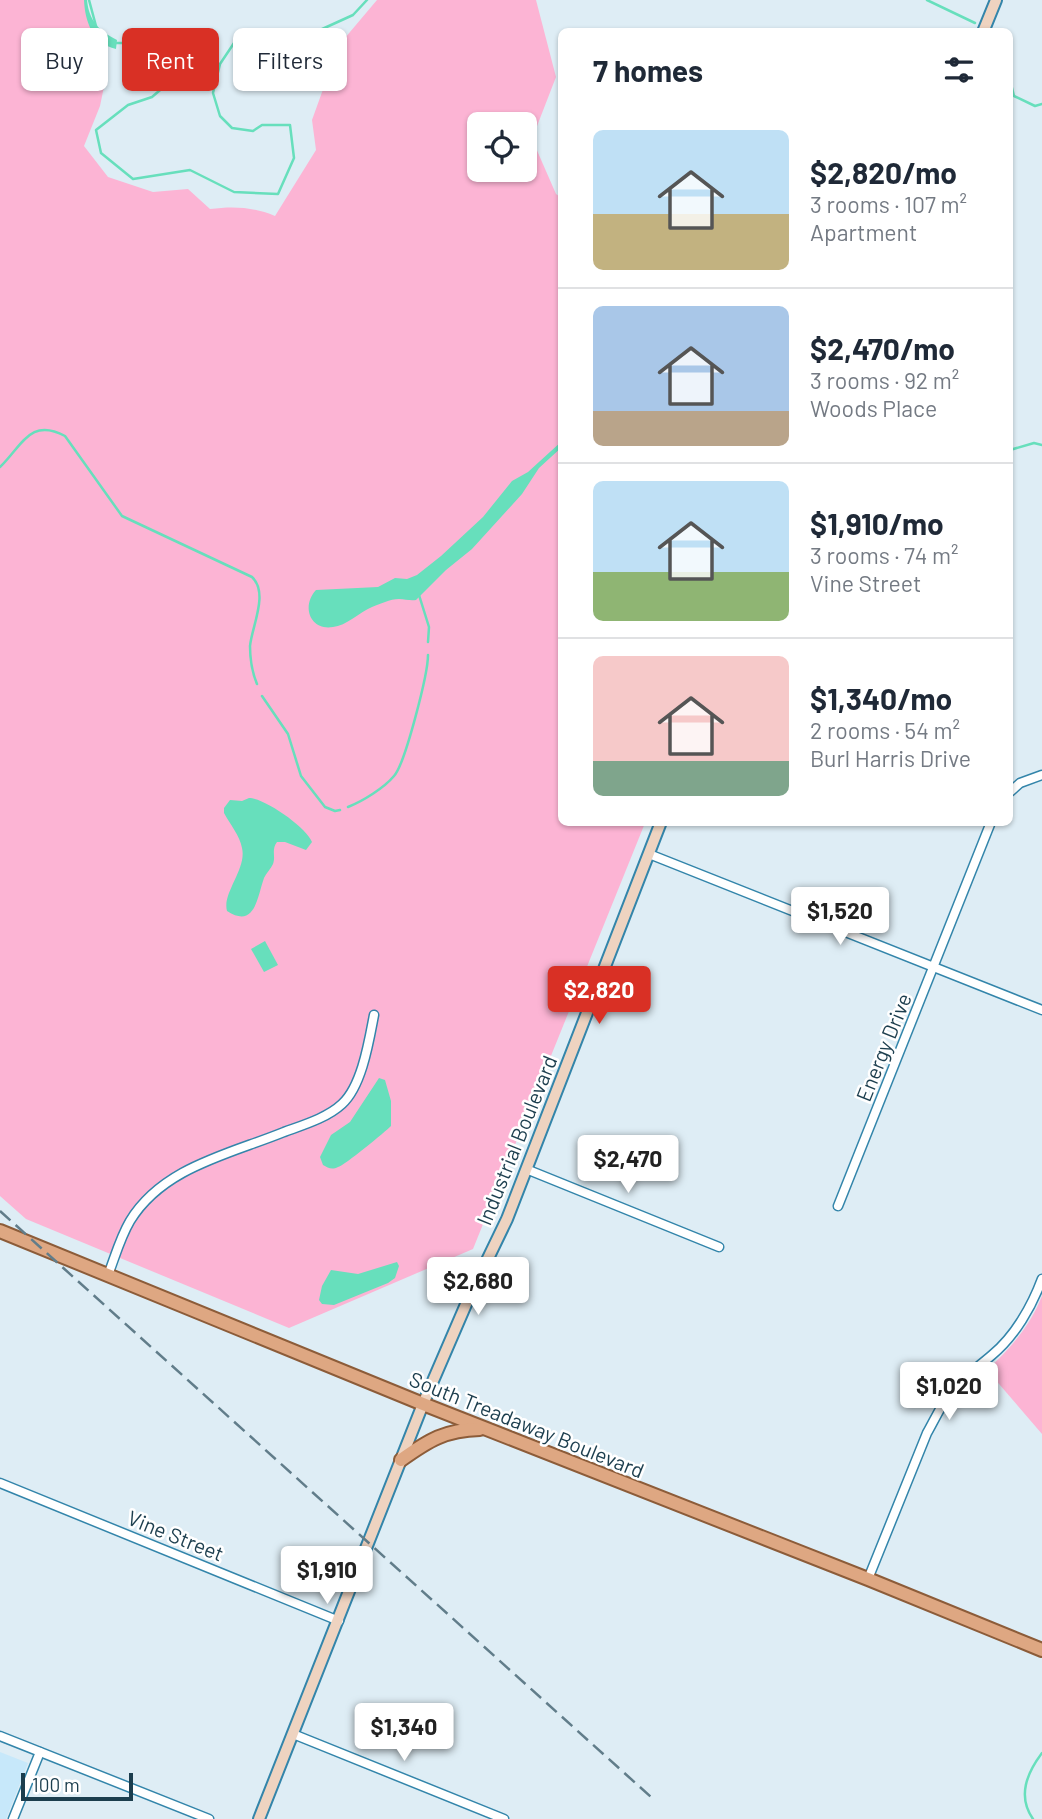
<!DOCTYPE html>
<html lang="en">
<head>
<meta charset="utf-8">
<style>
	body { margin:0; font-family:Barlow,sans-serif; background:#f2f2f3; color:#1f2937; height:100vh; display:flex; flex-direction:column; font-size:26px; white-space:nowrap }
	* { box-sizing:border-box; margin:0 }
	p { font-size:23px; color:#747a83 }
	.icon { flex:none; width:38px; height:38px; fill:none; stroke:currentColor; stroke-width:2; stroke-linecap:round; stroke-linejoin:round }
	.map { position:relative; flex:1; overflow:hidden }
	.side { position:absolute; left:558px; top:28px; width:455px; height:798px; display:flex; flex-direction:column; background:#fff; border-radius:10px; box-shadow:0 2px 5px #0004 }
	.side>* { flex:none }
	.top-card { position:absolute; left:21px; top:28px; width:432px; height:63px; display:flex; gap:14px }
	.tools { position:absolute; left:467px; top:112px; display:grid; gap:14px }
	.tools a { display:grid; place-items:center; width:70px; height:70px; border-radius:10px; background:#fff; box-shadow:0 2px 5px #0004; font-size:35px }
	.scale { position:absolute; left:21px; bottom:18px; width:112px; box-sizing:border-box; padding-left:7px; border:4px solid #1c3e4e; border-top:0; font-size:19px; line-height:24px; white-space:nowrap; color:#1c3e4e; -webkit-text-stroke:5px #fff; paint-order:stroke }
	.price { position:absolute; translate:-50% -60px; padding:0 16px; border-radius:7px; background:#fff; color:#222; font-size:23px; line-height:46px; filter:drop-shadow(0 2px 4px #0008) }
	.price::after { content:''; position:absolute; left:50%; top:42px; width:21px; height:16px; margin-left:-10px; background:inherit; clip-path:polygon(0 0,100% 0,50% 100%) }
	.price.on { background:#d93025; color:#fff }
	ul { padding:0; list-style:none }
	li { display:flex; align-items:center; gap:21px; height:175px; padding:0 35px }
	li+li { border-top:2px solid #e0e1e3 }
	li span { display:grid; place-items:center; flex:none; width:196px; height:140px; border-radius:10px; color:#555 }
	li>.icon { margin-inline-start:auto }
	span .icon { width:84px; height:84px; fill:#fffc; stroke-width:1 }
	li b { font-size:30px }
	h2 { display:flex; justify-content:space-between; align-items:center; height:84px; padding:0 35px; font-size:30px }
	.tag { padding:0 24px; border-radius:10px; background:#fff; box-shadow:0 2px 5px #0004; font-size:24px; line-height:63px }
	.tag.on { background:#d93025; color:#fff }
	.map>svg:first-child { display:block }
	.built { fill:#c7e8fa }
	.green { fill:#fcb4d4; fill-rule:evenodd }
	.water { fill:#67dfbc }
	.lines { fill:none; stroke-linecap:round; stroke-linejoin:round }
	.stream { stroke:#67dfbc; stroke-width:2.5 }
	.street-casing { stroke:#3385aa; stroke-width:11 }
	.secondary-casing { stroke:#3385aa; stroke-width:14 }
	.primary-casing { stroke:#8c5c39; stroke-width:16 }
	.street { stroke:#fff; stroke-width:8 }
	.secondary { stroke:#eed3c0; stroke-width:10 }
	.primary { stroke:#dea782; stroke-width:12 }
	.rail { stroke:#617d8a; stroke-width:2.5; stroke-dasharray:14 7; stroke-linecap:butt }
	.labels { text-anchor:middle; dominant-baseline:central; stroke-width:5; stroke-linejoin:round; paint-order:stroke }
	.street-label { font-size:21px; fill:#1c3e4e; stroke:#fff }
</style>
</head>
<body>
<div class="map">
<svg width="1042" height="1819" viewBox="0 0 1042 1819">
	<rect width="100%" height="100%" fill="#deedf5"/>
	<!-- built -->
	<path class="built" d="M0 1752 28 1763 6 1819H0Z"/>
	<!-- green -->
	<g class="green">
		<path d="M0 0H85L94 37 107 72 100 106 84 146 108 177 153 192 188 189 210 209C234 206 253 207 275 216L316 150 312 120 339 45 377 0H536L556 77 532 139 556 194 562 198V822L645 823 473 1249 289 1328 26 1219 0 1196ZM480 124H525V170H480Z"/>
		<path d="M1042 1296V1434L987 1370C1011 1348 1030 1326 1042 1296Z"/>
	</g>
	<!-- water -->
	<g class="water">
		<path d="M84 0H87C89 21 99 31 117 40L116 49C93 44 85 22 84 0Z"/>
		<path d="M562 441V447L539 468 522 494 472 549 446 570 416 600C410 601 405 599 399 599 390 599 380 604 372 607 360 612 346 626 333 627 310 631 301 606 316 590L378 587 395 578 407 579 417 575 441 556 483 517 512 481 528 472Z"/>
		<path d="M249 798C265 798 307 828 312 842L306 850 285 842H277C271 850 276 856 273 864 271 869 266 873 264 878 257 898 255 929 227 911 222 893 247 869 242 848 240 836 230 824 224 813V808L230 800 242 801Z"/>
		<path d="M265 941 278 965 264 972 251 949Z"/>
		<path d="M379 1078 385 1080 391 1101V1126C386 1131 344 1166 338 1167 332 1170 328 1168 323 1165L320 1157 331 1135 350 1122Z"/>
		<path d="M397 1262 399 1266 395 1278 388 1283 334 1305 322 1304 319 1300 322 1286 331 1270 358 1274Z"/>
	</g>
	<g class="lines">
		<!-- stream -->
		<g class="stream">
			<path d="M89 0 96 26"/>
			<path d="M927 0 975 23"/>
			<path d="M997 31V32"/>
			<path d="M1010 40V52"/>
			<path d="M114 43H132L152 61 164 68 166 85 152 97 128 105 96 130 101 153 133 179 190 170 234 192 278 194 294 158 290 125H262L253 131 232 128 220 116 213 93 220 64 236 40 255 32 298 40 353 15 367 0"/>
			<path d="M1010 80 1014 96 1035 106 1042 104"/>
			<path d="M1010 450 1034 443 1042 445"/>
			<path d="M0 467C22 446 30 417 65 436L122 516 252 577C269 593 252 626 250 646 250 659 252 672 257 684"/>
			<path d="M419 595 429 627 428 642"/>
			<path d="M262 696 288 734 301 776 325 807 335 811 340 810"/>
			<path d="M348 807C363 801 384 788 394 776 405 764 428 674 428 655"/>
			<path d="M1033 1819C1017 1796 1027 1773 1042 1753"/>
		</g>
		<!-- street casing -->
		<g class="street-casing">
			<g id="street">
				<path d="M1010 792 1020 783 1042 775"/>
				<path d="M649 854 1042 1010"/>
				<path d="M526 1169 719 1247"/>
				<path d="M838 1206 991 822"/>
				<path d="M108 1275C115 1257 120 1238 130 1221 163 1167 230 1154 284 1132 303 1125 327 1118 342 1104 362 1086 369 1041 374 1015"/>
				<path d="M0 1483 339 1621"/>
				<path d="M868 1579 927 1433C935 1419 942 1403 952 1391 964 1377 978 1367 992 1355 1015 1336 1032 1306 1042 1279"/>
				<path d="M293 1734 504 1819"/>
				<path d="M0 1736 209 1819"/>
				<path d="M13 1819 40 1752"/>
			</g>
		</g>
		<!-- secondary casing -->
		<g class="secondary-casing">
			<g id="secondary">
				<path d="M983 32 996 0"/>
				<path d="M259 1819 423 1404 467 1302 507 1219 661 822"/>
			</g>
		</g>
		<!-- primary casing -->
		<g class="primary-casing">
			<g id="primary">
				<path d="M0 1231 423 1404 868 1579 1042 1650"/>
				<path d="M401 1460C429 1440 445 1430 480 1429"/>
			</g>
		</g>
		<!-- street -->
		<use href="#street" class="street"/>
		<!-- secondary -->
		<use href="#secondary" class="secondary"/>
		<!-- primary -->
		<use href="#primary" class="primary"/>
		<!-- rail -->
		<path class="rail" d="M0 1211 651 1797"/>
	</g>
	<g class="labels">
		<!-- street labels -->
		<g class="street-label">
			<text transform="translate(883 1047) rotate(-68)">Energy Drive</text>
			<text transform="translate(516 1140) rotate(-68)">Industrial Boulevard</text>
			<text transform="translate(527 1424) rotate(22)">South Treadaway Boulevard</text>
			<text transform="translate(176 1535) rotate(22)">Vine Street</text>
		</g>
	</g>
</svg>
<div class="tools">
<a><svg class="icon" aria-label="locate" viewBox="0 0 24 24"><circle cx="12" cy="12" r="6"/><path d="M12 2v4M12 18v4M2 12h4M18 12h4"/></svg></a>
</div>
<div class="scale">100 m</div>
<b class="price" style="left:840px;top:947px">$1,520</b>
<b class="price on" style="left:599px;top:1026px">$2,820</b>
<b class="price" style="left:628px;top:1195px">$2,470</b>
<b class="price" style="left:478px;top:1317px">$2,680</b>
<b class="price" style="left:949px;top:1422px">$1,020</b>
<b class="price" style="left:327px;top:1606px">$1,910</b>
<b class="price" style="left:404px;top:1763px">$1,340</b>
<div class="top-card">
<a class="tag">Buy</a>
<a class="tag on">Rent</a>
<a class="tag">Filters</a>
</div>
<section class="side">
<h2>7 homes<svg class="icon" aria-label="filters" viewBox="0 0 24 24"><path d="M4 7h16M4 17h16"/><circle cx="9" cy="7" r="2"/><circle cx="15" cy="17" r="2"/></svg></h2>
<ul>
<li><span style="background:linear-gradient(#bfe0f5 60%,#c2b280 0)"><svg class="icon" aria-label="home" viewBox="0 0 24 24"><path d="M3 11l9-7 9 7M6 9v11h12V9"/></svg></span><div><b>$2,820/mo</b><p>3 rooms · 107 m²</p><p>Apartment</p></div></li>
<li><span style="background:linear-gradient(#a9c7e8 75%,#b9a48a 0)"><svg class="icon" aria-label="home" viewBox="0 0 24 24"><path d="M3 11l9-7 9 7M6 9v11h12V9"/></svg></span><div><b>$2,470/mo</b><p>3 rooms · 92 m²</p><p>Woods Place</p></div></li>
<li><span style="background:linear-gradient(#bfe0f5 65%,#8fb573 0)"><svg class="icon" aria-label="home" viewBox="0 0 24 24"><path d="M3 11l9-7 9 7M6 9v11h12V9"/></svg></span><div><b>$1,910/mo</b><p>3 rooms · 74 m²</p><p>Vine Street</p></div></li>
<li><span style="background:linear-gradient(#f6c9c9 75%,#7fa58c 0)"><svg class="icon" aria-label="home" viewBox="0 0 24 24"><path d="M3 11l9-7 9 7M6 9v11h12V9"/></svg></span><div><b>$1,340/mo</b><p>2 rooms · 54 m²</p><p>Burl Harris Drive</p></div></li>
</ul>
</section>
</div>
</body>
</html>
